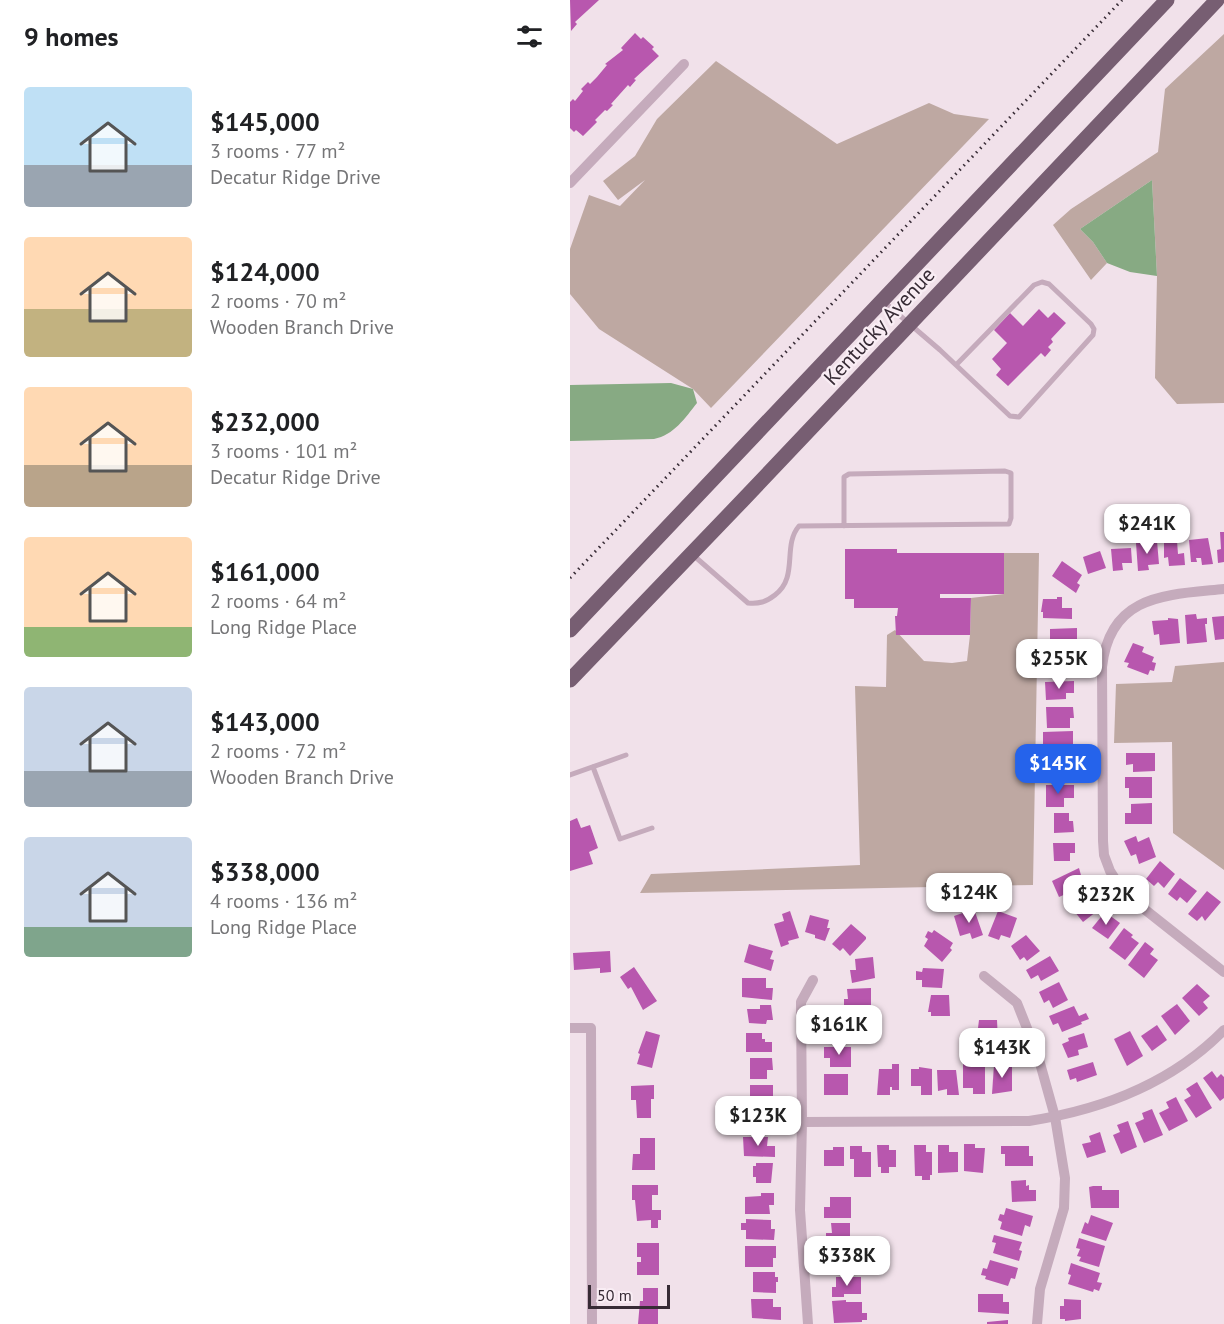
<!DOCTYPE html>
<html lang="en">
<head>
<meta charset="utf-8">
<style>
	body { margin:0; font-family:"PT Sans",sans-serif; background:#f2f2f2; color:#202124; height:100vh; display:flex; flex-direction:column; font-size:22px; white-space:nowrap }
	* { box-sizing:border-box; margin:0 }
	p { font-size:20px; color:#757577 }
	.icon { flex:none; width:33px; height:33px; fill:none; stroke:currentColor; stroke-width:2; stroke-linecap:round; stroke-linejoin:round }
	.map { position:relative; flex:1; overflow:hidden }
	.sheet { display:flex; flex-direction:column; background:#fff; width:570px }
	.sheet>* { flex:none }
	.scale { position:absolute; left:18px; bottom:15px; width:82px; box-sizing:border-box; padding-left:6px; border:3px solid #372b35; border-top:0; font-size:16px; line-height:21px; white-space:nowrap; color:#372b35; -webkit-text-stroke:4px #f9edf4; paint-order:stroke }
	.price { position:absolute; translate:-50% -51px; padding:0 14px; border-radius:12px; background:#fff; color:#222; font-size:20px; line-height:39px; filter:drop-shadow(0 2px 3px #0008) }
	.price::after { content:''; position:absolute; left:50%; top:36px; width:18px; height:14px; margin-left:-9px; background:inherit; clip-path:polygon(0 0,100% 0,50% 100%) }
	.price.current { background:#2563eb; color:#fff }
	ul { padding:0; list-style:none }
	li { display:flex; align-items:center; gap:18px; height:150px; padding:0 24px }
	li span { display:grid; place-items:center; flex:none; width:168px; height:120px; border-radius:6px; color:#555 }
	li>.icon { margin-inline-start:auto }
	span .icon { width:72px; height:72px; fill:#fffc; stroke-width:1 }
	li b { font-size:26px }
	h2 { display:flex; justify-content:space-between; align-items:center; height:72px; padding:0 24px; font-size:26px }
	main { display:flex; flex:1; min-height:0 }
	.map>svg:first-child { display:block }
	.green { fill:#bea8a2 }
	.water { fill:#87aa83 }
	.building { fill:#b857ae }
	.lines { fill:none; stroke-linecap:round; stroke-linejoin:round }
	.lane { stroke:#c5abbc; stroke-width:5 }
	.street { stroke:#c5abbc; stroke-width:10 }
	.primary { stroke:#775e72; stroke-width:15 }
	.rail { stroke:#372b35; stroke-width:3; stroke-dasharray:1.5 4.5; stroke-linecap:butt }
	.labels { text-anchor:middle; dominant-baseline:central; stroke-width:4.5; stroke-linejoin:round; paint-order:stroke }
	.street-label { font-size:21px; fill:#372b35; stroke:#f9edf4 }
</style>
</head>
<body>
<main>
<section class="sheet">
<h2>9 homes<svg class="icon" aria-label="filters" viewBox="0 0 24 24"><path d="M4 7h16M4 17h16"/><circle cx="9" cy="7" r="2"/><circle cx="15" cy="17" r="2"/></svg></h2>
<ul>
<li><span style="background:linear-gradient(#bfe0f5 65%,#9aa5b1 0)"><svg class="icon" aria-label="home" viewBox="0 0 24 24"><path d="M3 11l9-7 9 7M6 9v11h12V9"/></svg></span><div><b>$145,000</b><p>3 rooms · 77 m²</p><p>Decatur Ridge Drive</p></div></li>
<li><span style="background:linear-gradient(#ffd9b3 60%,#c2b280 0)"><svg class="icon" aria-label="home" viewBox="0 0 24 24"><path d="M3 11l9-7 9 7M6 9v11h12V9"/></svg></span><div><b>$124,000</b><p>2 rooms · 70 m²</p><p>Wooden Branch Drive</p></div></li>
<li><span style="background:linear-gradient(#ffd9b3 65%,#b9a48a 0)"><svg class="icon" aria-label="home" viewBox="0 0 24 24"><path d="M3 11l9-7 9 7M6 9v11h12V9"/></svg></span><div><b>$232,000</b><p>3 rooms · 101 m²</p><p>Decatur Ridge Drive</p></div></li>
<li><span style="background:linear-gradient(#ffd9b3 75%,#8fb573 0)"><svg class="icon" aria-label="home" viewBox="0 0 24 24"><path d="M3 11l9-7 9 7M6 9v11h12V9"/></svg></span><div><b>$161,000</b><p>2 rooms · 64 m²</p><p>Long Ridge Place</p></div></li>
<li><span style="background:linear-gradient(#c9d6e8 70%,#9aa5b1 0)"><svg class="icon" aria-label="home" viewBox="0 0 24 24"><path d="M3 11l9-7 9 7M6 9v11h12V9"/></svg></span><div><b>$143,000</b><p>2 rooms · 72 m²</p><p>Wooden Branch Drive</p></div></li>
<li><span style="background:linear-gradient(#c9d6e8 75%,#7fa58c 0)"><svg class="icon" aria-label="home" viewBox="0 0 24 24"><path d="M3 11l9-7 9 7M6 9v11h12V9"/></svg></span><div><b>$338,000</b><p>4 rooms · 136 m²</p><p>Long Ridge Place</p></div></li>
</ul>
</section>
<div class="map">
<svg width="654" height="1324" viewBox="0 0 654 1324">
	<rect width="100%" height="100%" fill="#f1e1ea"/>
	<!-- green -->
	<g class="green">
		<path d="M654 34V403L607 404 585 378 587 276 582 180 510 229 523 242 537 263 521 280 483 225 501 209 588 152 595 89Z"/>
		<path d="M146 61 267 144 359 103 384 114 419 119 141 408 123 389 29 329 0 294V249L19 195 50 206 75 180 48 200 33 181 65 156 87 119Z"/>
		<path d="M434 553H469L463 885 70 893 81 874 290 865 285 686 316 687 317 635 325 630 354 661 382 663 397 661 400 635 401 598 434 594Z"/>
		<path d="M654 662V870L603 833 602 742 544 743 546 684 602 682 605 666Z"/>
	</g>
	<!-- water -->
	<g class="water">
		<path d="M582 180 587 276 560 272 537 263 523 242 510 229Z"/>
		<path d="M101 383 123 389 127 403C115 418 104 435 84 439L0 441V385Z"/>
	</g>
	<!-- building -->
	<g class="building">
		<path d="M0 0H29L5 22 7 24 1 31Z"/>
		<path d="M65 33 71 39 73 37 84 47 82 49 89 56 64 79 66 80 60 87 58 85 41 104 43 105 37 111 35 110 25 120 27 122 13 136 6 130 4 132 0 128V102L3 99 5 101 13 91 11 89 18 82 20 84 27 77 37 65 35 64 53 50 51 48Z"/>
		<path d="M469 309 478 318 484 312 496 323 481 339 483 342 478 347 481 350 475 357 471 353 438 386 426 375 431 369 422 359 437 343 424 330 440 313 453 326Z"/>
		<path d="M650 532H654V562L648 563 647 550 651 549Z"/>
		<path d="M638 538 643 564 632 565 631 558H626L627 562H621L619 540Z"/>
		<path d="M587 541 589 564 578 565 579 570 568 571 566 543Z"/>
		<path d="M607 541 608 554 614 553 615 565 599 566 598 557 594 558V542Z"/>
		<path d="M561 548 562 563H552L553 570 543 571 541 549Z"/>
		<path d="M275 549H327V553H434V594H370V598H401L400 635H326L325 616H327L328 608H284V599H275Z"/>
		<path d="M530 551 536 568 518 574 513 557Z"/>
		<path d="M492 561 512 575 507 583 510 585 506 593 482 576Z"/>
		<path d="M487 597H492V608H502V619L473 618V612H471L473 599H487Z"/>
		<path d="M626 614 627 619 637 618V624H635L637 642 617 644 615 615Z"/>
		<path d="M654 616V639L645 640 642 617Z"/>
		<path d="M598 618 608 619 610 643 590 645 589 634 584 635 582 621 598 620Z"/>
		<path d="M507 628V640H500V644H480V629Z"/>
		<path d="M563 643 574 647 572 652 584 657 582 662 586 663 584 671 580 670 578 675 557 667 559 663 554 662Z"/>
		<path d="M504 654 502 674 479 675V655Z"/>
		<path d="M504 681V693H496V699L476 700 475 682Z"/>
		<path d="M476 707H503L504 718H500V728H477Z"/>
		<path d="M503 731V744H497V754H491V752H473V732Z"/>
		<path d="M556 753H585V771L563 772V764L556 765Z"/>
		<path d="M474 760H504V772H496V779H474Z"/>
		<path d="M555 777H582V798H559V788H555Z"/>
		<path d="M476 785H504V798H494V807H476Z"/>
		<path d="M582 803V824H555V813H561V804Z"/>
		<path d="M484 813H499V821H503L504 832 484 833Z"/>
		<path d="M7 818 11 828 20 825 28 848 19 852 23 864 0 871V821Z"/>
		<path d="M566 836 568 842 579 837 586 857 569 864 566 854 561 856 554 841Z"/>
		<path d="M483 843H505V853H500V861H484Z"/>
		<path d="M590 861 605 874 594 888 588 882 584 886 576 879Z"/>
		<path d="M509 868 514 886 489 897 482 881Z"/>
		<path d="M610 878 627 891 617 903 610 897 607 901 598 894Z"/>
		<path d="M637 891 651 902 635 921 632 916 627 921 618 914Z"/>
		<path d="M518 892 531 908 513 922 500 906Z"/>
		<path d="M404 909 413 935 402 939 400 933 390 936 384 916Z"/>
		<path d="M220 911 229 938 218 941 219 944 211 947 204 924 214 921 212 914Z"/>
		<path d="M428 911 447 918 440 938 431 935 429 940 418 936Z"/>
		<path d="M535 912 550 923 538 939 522 928Z"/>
		<path d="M240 915 259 920 257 928H260L255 941 245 938V935L235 932Z"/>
		<path d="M281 924 296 937V939L280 956 273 948 270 951 262 944Z"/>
		<path d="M554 928 563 935 561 937 569 943 555 960 539 948Z"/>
		<path d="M364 930 383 943 380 948 382 950 372 962 354 946 358 939 355 937 358 931 362 933Z"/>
		<path d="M456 935 470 951 457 961 454 957 450 960 441 946Z"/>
		<path d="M575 942 584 949 580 954 588 960 574 978 558 965Z"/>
		<path d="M179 944 203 951 200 959 204 960 201 971 174 962Z"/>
		<path d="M40 951 41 972 30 973V968L4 970 3 953Z"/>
		<path d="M480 956 489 971 471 981 468 975 461 979 456 970Z"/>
		<path d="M303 957 305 978 282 983 280 970H286L285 959Z"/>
		<path d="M64 967 87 1001 73 1010 61 987 58 989 50 977Z"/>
		<path d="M353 968 374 969 372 988 352 987V980H346V971L352 972Z"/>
		<path d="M172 978H196V988H203L202 1000 172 997Z"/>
		<path d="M489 982 498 1000 483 1008 479 1000 474 1003 469 992Z"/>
		<path d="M627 984 640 996 633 1002 638 1008 629 1016 612 998Z"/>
		<path d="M301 988V1010H274V999H278L277 989Z"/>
		<path d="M361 995H379L380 1016H361V1012H358Z"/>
		<path d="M607 1004 620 1021 605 1035 591 1016Z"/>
		<path d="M190 1005H201L203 1020H197L196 1024 179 1023 177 1009H190Z"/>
		<path d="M504 1006 509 1016 516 1013 519 1019 511 1022 512 1024 492 1032 488 1023 483 1025 479 1016Z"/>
		<path d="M255 1015H282V1036H262V1026H256Z"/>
		<path d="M409 1020H427L428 1041 409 1040V1036H407Z"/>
		<path d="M587 1025 597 1040 582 1051 571 1036Z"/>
		<path d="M76 1031 90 1035 82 1068 67 1064 70 1054 68 1053Z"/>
		<path d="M560 1031 573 1056 557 1066 544 1039Z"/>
		<path d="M176 1033H192V1039H195V1042H202V1052H176Z"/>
		<path d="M514 1033 518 1047 508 1050 509 1055 498 1058 492 1044 499 1041 498 1038Z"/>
		<path d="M254 1047H281V1067H260V1058H254Z"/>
		<path d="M180 1058H202L203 1070H197V1079H180Z"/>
		<path d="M523 1062 527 1075 507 1082 506 1078 500 1080 497 1070Z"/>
		<path d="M322 1064H329V1090H322V1087H320V1095H307L309 1069H322Z"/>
		<path d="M393 1064H415V1094H403V1088H393Z"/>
		<path d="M442 1064V1091L422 1094 424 1065Z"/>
		<path d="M349 1067 362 1069V1095H351V1086H341V1069H349Z"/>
		<path d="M367 1070H386L389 1095H377V1089L368 1091Z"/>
		<path d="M642 1071 647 1078 651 1074 654 1077V1098L650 1101 633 1078Z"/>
		<rect x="254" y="1074" width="24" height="21"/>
		<path d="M627 1082 642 1108 626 1118 614 1100 621 1096 616 1089Z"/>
		<path d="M84 1085V1099H81V1118H67L66 1100H61V1086Z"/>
		<path d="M180 1085H203V1097H195V1105H180Z"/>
		<path d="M606 1097 618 1121 599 1131 589 1113 599 1108 596 1102Z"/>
		<path d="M582 1109 593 1135 574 1143 565 1123 574 1119 572 1113Z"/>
		<path d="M182 1112H203V1123H200V1132H182Z"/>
		<path d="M558 1121 567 1147 551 1154 543 1135 550 1132 547 1125Z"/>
		<path d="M530 1132 536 1152 517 1158 512 1144 521 1142 519 1136Z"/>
		<path d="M173 1137H198L197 1146H205V1157L174 1156Z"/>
		<path d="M70 1138H85V1170H62L63 1154H70Z"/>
		<path d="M394 1144H405V1148H415L413 1173 394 1171Z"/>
		<path d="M307 1145H319V1150H326V1167H319V1173H311V1167H308Z"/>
		<path d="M344 1145H356V1152H362V1175H360V1180H352V1176H345Z"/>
		<path d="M368 1145H379V1152H388V1172L368 1173Z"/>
		<path d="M280 1146H292V1152H301V1177H284V1159H280Z"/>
		<path d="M431 1146H459V1156H463V1166H435V1154H431Z"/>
		<path d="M263 1147H274V1166H254V1150H263Z"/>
		<path d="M186 1163H203L201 1183H186V1177H183V1166H186Z"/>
		<path d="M456 1180V1186L459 1185V1190H466V1201L442 1202 441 1181Z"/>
		<path d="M62 1185H88V1195H82V1210H91V1220H88V1228H81V1220L67 1221 65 1200H62Z"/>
		<path d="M523 1186H532V1190H549V1208H521L519 1187Z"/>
		<path d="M191 1193H204V1205H199L200 1214H175V1197L191 1196Z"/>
		<path d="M260 1197H281V1218H254V1207H260Z"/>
		<path d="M436 1208 463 1216 460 1227 455 1225 452 1236 430 1229 432 1222 428 1220 430 1214 434 1215Z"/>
		<path d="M521 1215 543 1223 536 1241 511 1233 515 1222 518 1224Z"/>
		<path d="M176 1219 201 1220V1229H205L204 1240 176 1239V1230H171V1223H176Z"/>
		<path d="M261 1223H280V1243H256V1233H262Z"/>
		<path d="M424 1235 452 1242 449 1250 452 1251 449 1261 423 1253 426 1243 422 1242Z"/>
		<path d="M509 1238 535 1246 529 1267 509 1261 511 1257 507 1256 510 1249 506 1248Z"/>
		<path d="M67 1243H89V1275H67V1262H71V1257H67Z"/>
		<path d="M175 1246H206V1258H203V1267H175Z"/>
		<path d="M266 1249 295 1251V1257H288V1270H259V1259H266Z"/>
		<path d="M420 1260 448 1268 445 1279 441 1278 438 1286 415 1279 416 1276 411 1275 413 1268 417 1269Z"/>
		<path d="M501 1263 530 1273 527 1282 532 1283 529 1291 524 1289 523 1292 498 1284 501 1275 498 1274Z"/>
		<path d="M183 1272H205V1277H208V1282H206V1293L183 1292Z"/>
		<path d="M266 1277H291V1294H274V1297H262V1287H266Z"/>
		<path d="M73 1288H88V1324H68L70 1301H73Z"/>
		<path d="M408 1294H433V1302H439V1314L408 1312Z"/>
		<path d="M181 1299H203V1307H211V1320L182 1318Z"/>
		<path d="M494 1299 511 1300V1319L495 1321V1319H490V1306H494Z"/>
		<path d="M276 1300V1302H292V1313H297V1320H292V1322L264 1323 262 1301Z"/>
		<path d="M438 1320V1324H417V1322Z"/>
	</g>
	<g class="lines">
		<!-- lane -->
		<g class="lane">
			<path d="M314 302 370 350 440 416 449 417 523 335 524 329 521 324 479 284 472 282 464 285 386 365"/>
			<path d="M123 555 178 603C189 604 196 602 205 595 229 577 212 546 229 526L439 524 441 518V473L435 471 279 474 274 477V526"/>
			<path d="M23 767 50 839 82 828"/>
			<path d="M0 775 56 755"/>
		</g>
		<!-- street -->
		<g class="street">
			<path d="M0 183 114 64"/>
			<path d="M654 589C596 595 540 594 532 667L533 841 534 855 540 871 554 893 654 972"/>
			<path d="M414 976 447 1003 468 1056 485 1117 495 1178 494 1208 470 1289 467 1324"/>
			<path d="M0 1028H21L22 1324"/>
			<path d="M232 1122 459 1121C531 1110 602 1083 654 1030"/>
			<path d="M238 1324 230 1210 232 1122 231 1002 243 980"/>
		</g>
		<!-- primary -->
		<g class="primary">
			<path d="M0 630 597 0"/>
			<path d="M0 680 172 501 647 0"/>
		</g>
		<!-- rail -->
		<path class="rail" d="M0 578 552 0"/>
	</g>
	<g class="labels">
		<!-- street labels -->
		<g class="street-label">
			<text transform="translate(309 326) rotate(-47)">Kentucky Avenue</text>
		</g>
	</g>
</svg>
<div class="scale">50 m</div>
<b class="price" style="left:577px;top:555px">$241K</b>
<b class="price" style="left:489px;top:690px">$255K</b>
<b class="price current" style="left:488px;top:795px">$145K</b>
<b class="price" style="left:399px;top:924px">$124K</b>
<b class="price" style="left:536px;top:926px">$232K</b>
<b class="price" style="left:269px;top:1056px">$161K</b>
<b class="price" style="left:432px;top:1079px">$143K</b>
<b class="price" style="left:188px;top:1147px">$123K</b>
<b class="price" style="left:277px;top:1287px">$338K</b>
</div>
</main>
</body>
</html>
